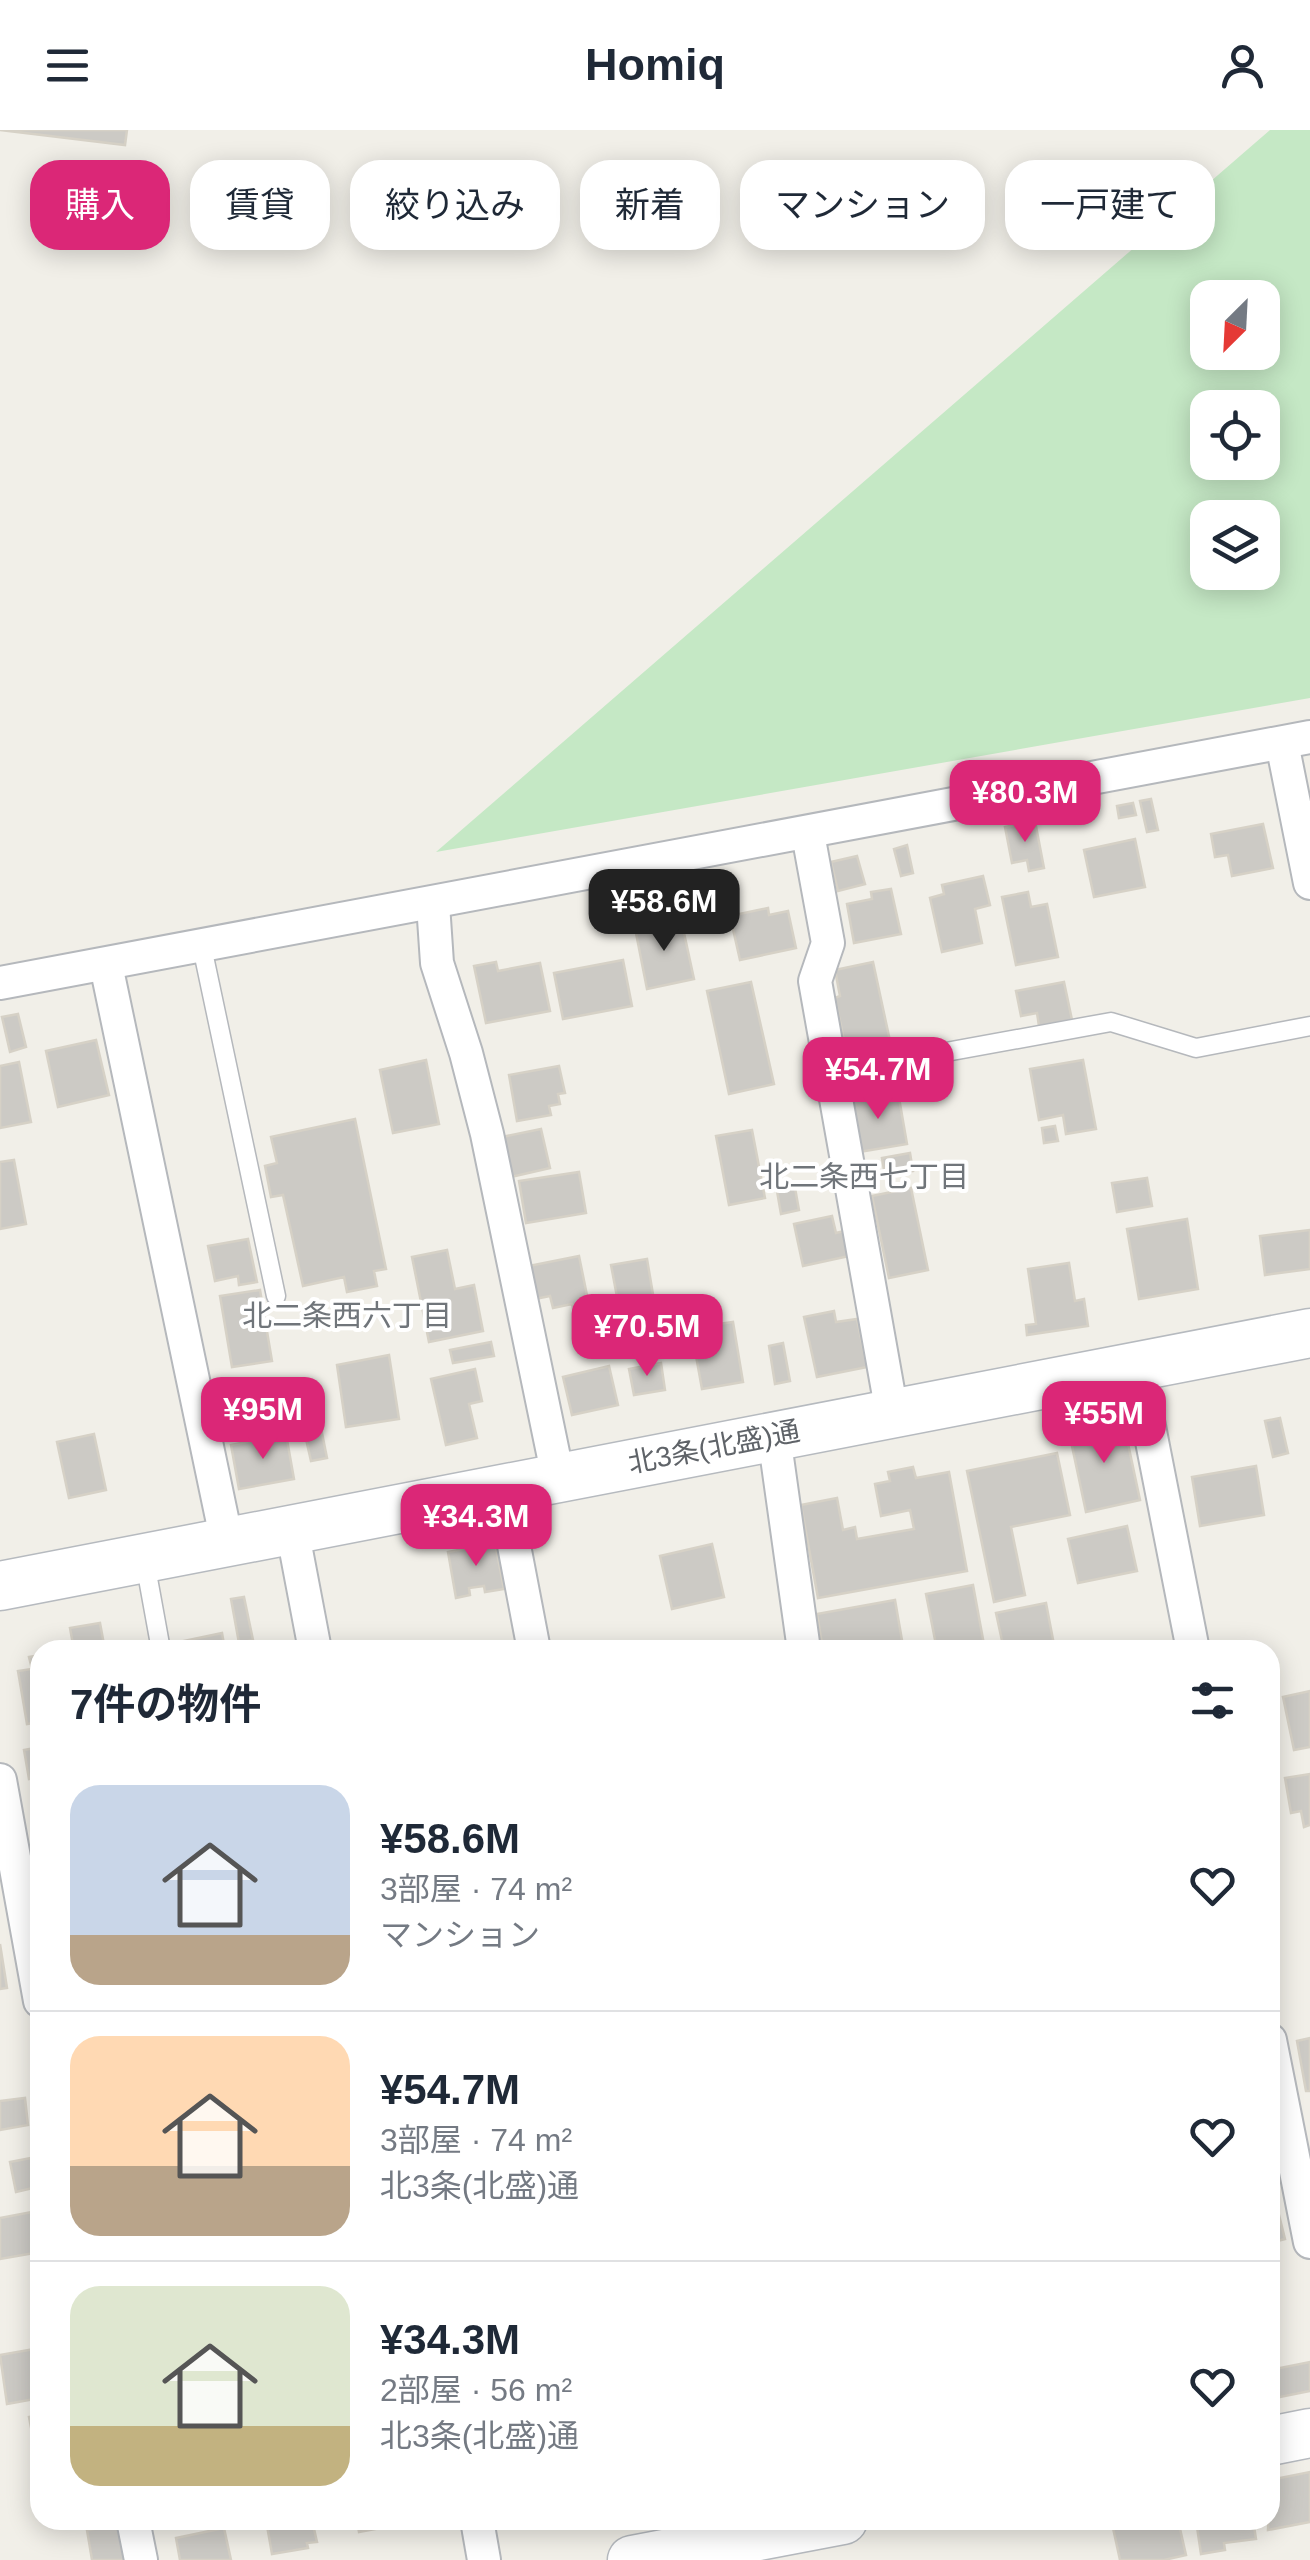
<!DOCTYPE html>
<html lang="ja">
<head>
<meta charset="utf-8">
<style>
	body { margin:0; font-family:Helvetica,"Noto Sans JP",sans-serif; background:#f2f2f3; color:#1f2937; height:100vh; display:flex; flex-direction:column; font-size:38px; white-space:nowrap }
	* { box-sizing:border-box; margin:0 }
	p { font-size:32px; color:#747a83 }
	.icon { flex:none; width:55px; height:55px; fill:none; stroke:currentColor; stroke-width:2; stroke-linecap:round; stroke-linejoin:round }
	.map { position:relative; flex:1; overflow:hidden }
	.sheet { position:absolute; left:30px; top:1510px; width:1250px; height:890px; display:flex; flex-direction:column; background:#fff; border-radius:30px; box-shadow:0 5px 25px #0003 }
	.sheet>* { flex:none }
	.banner { position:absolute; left:30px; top:30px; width:1250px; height:90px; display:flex; gap:20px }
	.needle { width:65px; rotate:204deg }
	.buttons { position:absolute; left:1190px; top:150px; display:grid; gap:20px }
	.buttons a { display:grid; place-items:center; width:90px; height:90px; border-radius:20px; background:#fff; box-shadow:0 5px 25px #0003; font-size:50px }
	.price { position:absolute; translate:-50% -85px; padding:0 22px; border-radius:20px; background:#db2777; color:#fff; font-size:32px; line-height:65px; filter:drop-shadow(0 2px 5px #0008) }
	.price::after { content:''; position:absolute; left:50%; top:60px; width:30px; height:22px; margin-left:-15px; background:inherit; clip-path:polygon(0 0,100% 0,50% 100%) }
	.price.on { background:#222; color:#fff }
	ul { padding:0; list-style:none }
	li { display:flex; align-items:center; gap:30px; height:250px; padding:0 40px }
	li+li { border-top:2px solid #e0e1e3 }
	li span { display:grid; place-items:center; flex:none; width:280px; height:200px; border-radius:30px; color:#555 }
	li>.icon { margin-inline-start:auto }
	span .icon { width:120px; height:120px; fill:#fffc; stroke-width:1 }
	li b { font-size:42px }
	h2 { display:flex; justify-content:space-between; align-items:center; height:120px; padding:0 40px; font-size:42px }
	.pill { padding:0 35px; border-radius:30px; background:#fff; box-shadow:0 5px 25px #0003; font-size:35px; line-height:90px }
	.pill.on { background:#db2777; color:#fff }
	header { display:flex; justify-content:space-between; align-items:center; height:130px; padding:0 40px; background:#fff; font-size:45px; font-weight:700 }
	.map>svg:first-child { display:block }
	.green { fill:#c5e8c5; fill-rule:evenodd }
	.building { fill:#cccac5; stroke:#d6d1c6; stroke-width:2.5 }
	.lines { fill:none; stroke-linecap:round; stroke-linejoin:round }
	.lane-casing { stroke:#b5b8bc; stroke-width:21 }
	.street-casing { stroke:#b5b8bc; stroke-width:36 }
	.secondary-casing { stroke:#b6babf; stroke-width:51 }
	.lane { stroke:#fff; stroke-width:18 }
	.street { stroke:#fff; stroke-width:32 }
	.secondary { stroke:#fff; stroke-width:48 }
	.labels { text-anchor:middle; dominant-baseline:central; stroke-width:8; stroke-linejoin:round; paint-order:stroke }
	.street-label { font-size:28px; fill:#5f6368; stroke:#fff }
	.neighbourhood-label { font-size:30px; fill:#70757a; stroke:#fff }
</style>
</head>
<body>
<header><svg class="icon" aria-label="menu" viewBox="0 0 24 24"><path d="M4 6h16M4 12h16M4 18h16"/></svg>Homiq<svg class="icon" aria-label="person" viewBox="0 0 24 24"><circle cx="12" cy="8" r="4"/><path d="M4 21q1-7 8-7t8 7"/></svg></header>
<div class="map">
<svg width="1310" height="2430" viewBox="0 0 1310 2430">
	<rect width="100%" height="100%" fill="#f1efe8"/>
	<!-- green -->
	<path class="green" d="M1270 0H1310V568L436 722ZM1208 168H1262V222H1208ZM1208 278H1262V332H1208ZM1208 388H1262V442H1208Z"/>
	<!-- building -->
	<g class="building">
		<path d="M0 0H127L125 15Z"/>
		<path d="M1151 669 1158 700 1147 702 1140 671Z"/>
		<path d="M1133 673 1136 685 1119 688 1117 676Z"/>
		<path d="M1035 691 1044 738 1029 741 1027 730 1012 733 1005 697Z"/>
		<path d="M1263 694 1273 738 1232 746 1228 725 1215 727 1211 704Z"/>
		<path d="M1135 709 1145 757 1094 767 1084 720Z"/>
		<path d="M907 715 913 743 901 746 894 719Z"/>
		<path d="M857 726 865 754 838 761 831 732Z"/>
		<path d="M983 746 990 775 975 779 982 813 942 822 930 768 944 764 942 755Z"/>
		<path d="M681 757 687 783 659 789 653 764Z"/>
		<path d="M891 759 901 804 854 813 847 774 872 769 871 762Z"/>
		<path d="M1028 762 1031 777 1047 774 1058 827 1016 835 1002 767Z"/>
		<path d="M768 778 769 785 788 781 796 818 740 830 730 786Z"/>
		<path d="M681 789 694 849 647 859 635 798Z"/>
		<path d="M623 830 632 876 563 889 554 843Z"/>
		<path d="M496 832 498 841 540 833 550 881 486 893 474 836Z"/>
		<path d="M873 832 890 911 852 919 850 909 844 910 835 868 840 866 835 840Z"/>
		<path d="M751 852 774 954 729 964 707 861Z"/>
		<path d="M1064 852 1072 890 1039 896 1037 883 1021 886 1016 861Z"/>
		<path d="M18 884 26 917 10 922 2 887Z"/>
		<path d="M96 910 109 965 58 977 46 921Z"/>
		<path d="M426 930 439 994 393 1003 380 940Z"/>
		<path d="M1083 930 1096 999 1066 1004 1063 985 1039 990 1030 939Z"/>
		<path d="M19 932 31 992 0 998V936Z"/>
		<path d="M559 936 565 963 558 964 560 974 549 976 551 985 517 991 509 945Z"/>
		<path d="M898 962 907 1014 859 1022 850 970Z"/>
		<path d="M355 989 386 1139 374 1141 377 1156 347 1162 344 1147 303 1156 283 1065 271 1067 265 1036 277 1033 271 1007Z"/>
		<path d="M1055 996 1058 1011 1044 1013 1042 998Z"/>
		<path d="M541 999 550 1038 511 1047 502 1007Z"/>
		<path d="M752 1000 765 1068 729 1075 716 1006Z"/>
		<path d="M910 1023 913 1041 885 1046 882 1028Z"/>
		<path d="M14 1030 26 1094 0 1099V1032Z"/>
		<path d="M579 1042 586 1083 526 1093 519 1051Z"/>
		<path d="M1147 1048 1152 1076 1117 1082 1112 1053Z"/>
		<path d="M795 1058 799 1080 781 1084 777 1061Z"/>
		<path d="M911 1058 928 1140 889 1148 872 1066Z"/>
		<path d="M832 1086 836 1103 844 1101 849 1126 803 1136 794 1094Z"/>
		<path d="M1187 1089 1198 1159 1139 1169 1127 1099Z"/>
		<path d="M1310 1100V1139L1265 1145 1260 1106Z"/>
		<path d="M248 1109 257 1152 239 1155 238 1146 215 1151 208 1116Z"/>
		<path d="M447 1120 455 1159 474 1155 483 1201 429 1212 412 1127Z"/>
		<path d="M579 1126 592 1190 576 1193 572 1174 553 1178 550 1166 535 1169 529 1136Z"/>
		<path d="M647 1129 656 1182 621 1188 611 1135Z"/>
		<path d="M1069 1133 1075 1171 1084 1169 1088 1196 1027 1205 1026 1195 1036 1194 1028 1139Z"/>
		<path d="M260 1160 272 1231 232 1237 220 1166Z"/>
		<path d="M834 1181 836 1192 857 1189 867 1237 817 1247 804 1187Z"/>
		<path d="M733 1192 743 1252 702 1259 691 1198Z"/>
		<path d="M491 1212 494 1226 453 1233 450 1220Z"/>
		<path d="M783 1213 790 1251 775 1254 769 1216Z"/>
		<path d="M389 1225 399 1289 346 1297 337 1235Z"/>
		<path d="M661 1233 665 1260 634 1265 629 1239Z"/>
		<path d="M609 1236 618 1275 572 1285 563 1247Z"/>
		<path d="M475 1239 482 1271 469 1274 477 1308 446 1315 431 1249Z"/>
		<path d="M255 1259 259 1275 245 1278 249 1293 220 1299 214 1268Z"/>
		<path d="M318 1283 327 1328 311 1331 301 1287Z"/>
		<path d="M1280 1288 1288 1323 1273 1327 1265 1291Z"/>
		<path d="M1123 1290 1140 1370 1086 1382 1069 1302Z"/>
		<path d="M94 1304 106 1360 69 1368 57 1312Z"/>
		<path d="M286 1304 294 1349 239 1359 231 1315Z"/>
		<path d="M1057 1323 1070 1385 1011 1397 1025 1465 994 1472 967 1341Z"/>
		<path d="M1256 1336 1264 1385 1200 1396 1192 1347Z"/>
		<path d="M913 1337 916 1348 949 1342 967 1441 818 1468 801 1375 837 1368 843 1400 855 1397 857 1409 914 1399 910 1380 881 1386 875 1354 890 1351 888 1342Z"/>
		<path d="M1127 1396 1137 1441 1078 1453 1068 1409Z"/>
		<path d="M495 1413 504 1459 485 1462 484 1456 469 1458 470 1465 456 1468 448 1422Z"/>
		<path d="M712 1414 724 1467 672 1479 660 1426Z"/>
		<path d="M973 1455 985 1520H937L926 1464Z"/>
		<path d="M244 1467 253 1510 239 1513 231 1469Z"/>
		<path d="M895 1470 903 1516 882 1520H823L817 1484Z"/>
		<path d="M1046 1473 1055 1520H1004L996 1483Z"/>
		<path d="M100 1493 105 1520H74L70 1498Z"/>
		<path d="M222 1503 225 1520H186L184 1511Z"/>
		<path d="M40 1525V1592L27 1594 18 1541 32 1539 29 1527Z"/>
		<path d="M1310 1561V1617L1294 1620 1283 1567Z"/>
		<path d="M40 1617V1647L29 1649 24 1620Z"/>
		<path d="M1310 1644V1695L1304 1697 1301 1681 1291 1683 1285 1648Z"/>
		<path d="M0 1814 7 1858 0 1859Z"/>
		<path d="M1310 1908V1961H1306L1297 1911Z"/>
		<path d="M25 1968 28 1995 0 2000V1971Z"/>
		<path d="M31 2028 37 2057 16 2062 10 2032Z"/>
		<path d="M32 2082 40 2122 0 2129V2088Z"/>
		<path d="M1279 2085 1285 2109 1270 2113V2087Z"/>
		<path d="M40 2218V2268L7 2274 0 2225Z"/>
		<path d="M1310 2232V2261L1270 2269V2240Z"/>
		<path d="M40 2285V2328L37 2329 29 2287Z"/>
		<path d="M1310 2342V2392L1268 2400 1270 2350Z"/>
		<path d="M266 2390H312L317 2412 307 2413 308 2418 272 2424Z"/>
		<path d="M357 2390H423L359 2402Z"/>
		<path d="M1151 2390H1178L1186 2425 1164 2430H1120L1113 2398Z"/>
		<path d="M1196 2390H1253L1256 2409 1224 2413 1225 2420 1201 2424Z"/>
		<path d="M121 2395 126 2430H92L87 2400Z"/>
		<path d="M224 2398 231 2430H180L176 2408Z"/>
	</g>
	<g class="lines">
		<!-- lane casing -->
		<g class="lane-casing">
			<g id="lane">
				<path d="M202 817 276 1166"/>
				<path d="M831 943 1111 892 1196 918 1310 896"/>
				<path d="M145 1432 161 1520"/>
			</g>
		</g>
		<!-- street casing -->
		<g class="street-casing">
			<g id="street">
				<path d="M1282 613 1310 753"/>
				<path d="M808 704 828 813 815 851 892 1283"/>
				<path d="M433 774 437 833 466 923 487 1004 558 1347"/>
				<path d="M106 835 227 1412"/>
				<path d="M0 853 1310 607"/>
				<path d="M1137 1235 1193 1520"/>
				<path d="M774 1306 804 1520"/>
				<path d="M503 1358 534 1520"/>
				<path d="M292 1399 315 1520"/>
				<path d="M0 1650 40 1871"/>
				<path d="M1270 1910 1310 2112"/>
				<path d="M133 2390 141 2430"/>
				<path d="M477 2390 484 2430"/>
			</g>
		</g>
		<!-- secondary casing -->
		<g class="secondary-casing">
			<g id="secondary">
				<path d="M0 1456 1310 1203"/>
				<path d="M1270 2311 1310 2303"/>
				<path d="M632 2430 843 2390"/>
			</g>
		</g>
		<!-- lane -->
		<use href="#lane" class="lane"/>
		<!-- street -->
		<use href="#street" class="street"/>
		<!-- secondary -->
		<use href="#secondary" class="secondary"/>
	</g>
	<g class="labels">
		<!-- street labels -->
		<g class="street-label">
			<text transform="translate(714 1317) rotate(-11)">北3条(北盛)通</text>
		</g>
		<!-- neighbourhood labels -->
		<g class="neighbourhood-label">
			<text x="864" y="1046">北二条西七丁目</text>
			<text x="347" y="1185">北二条西六丁目</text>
		</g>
	</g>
</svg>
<div class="buttons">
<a><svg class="needle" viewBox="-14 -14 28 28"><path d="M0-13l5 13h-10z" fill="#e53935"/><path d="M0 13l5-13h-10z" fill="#747a83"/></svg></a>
<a><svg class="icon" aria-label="locate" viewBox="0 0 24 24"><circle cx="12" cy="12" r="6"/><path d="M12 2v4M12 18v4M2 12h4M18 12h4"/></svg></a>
<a><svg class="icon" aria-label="layers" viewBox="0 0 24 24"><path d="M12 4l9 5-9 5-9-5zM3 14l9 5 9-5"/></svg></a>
</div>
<b class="price" style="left:1025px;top:715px">¥80.3M</b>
<b class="price on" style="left:664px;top:824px">¥58.6M</b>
<b class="price" style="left:878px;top:992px">¥54.7M</b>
<b class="price" style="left:647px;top:1249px">¥70.5M</b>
<b class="price" style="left:263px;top:1332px">¥95M</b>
<b class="price" style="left:1104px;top:1336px">¥55M</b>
<b class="price" style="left:476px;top:1439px">¥34.3M</b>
<div class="banner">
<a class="pill on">購入</a>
<a class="pill">賃貸</a>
<a class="pill">絞り込み</a>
<a class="pill">新着</a>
<a class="pill">マンション</a>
<a class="pill">一戸建て</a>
</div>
<section class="sheet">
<h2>7件の物件<svg class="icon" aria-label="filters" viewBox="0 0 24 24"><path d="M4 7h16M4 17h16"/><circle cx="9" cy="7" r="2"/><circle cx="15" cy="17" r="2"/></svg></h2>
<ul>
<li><span style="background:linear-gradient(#c9d6e8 75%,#b9a48a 0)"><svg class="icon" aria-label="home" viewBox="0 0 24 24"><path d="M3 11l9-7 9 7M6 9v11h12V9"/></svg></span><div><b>¥58.6M</b><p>3部屋 · 74 m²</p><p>マンション</p></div><svg class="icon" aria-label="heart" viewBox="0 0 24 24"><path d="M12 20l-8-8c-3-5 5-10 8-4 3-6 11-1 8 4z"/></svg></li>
<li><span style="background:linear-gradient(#ffd9b3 65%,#b9a48a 0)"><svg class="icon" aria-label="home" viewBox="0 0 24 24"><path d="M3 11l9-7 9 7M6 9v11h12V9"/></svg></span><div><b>¥54.7M</b><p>3部屋 · 74 m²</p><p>北3条(北盛)通</p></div><svg class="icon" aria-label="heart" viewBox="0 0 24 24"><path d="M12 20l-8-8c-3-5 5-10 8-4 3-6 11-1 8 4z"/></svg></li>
<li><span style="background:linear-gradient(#dfe7d0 70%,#c2b280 0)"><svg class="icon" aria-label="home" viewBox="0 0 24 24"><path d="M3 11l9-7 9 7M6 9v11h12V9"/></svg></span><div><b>¥34.3M</b><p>2部屋 · 56 m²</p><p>北3条(北盛)通</p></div><svg class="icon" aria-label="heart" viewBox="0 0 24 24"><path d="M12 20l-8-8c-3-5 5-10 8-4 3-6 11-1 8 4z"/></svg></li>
</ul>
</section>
</div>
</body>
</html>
